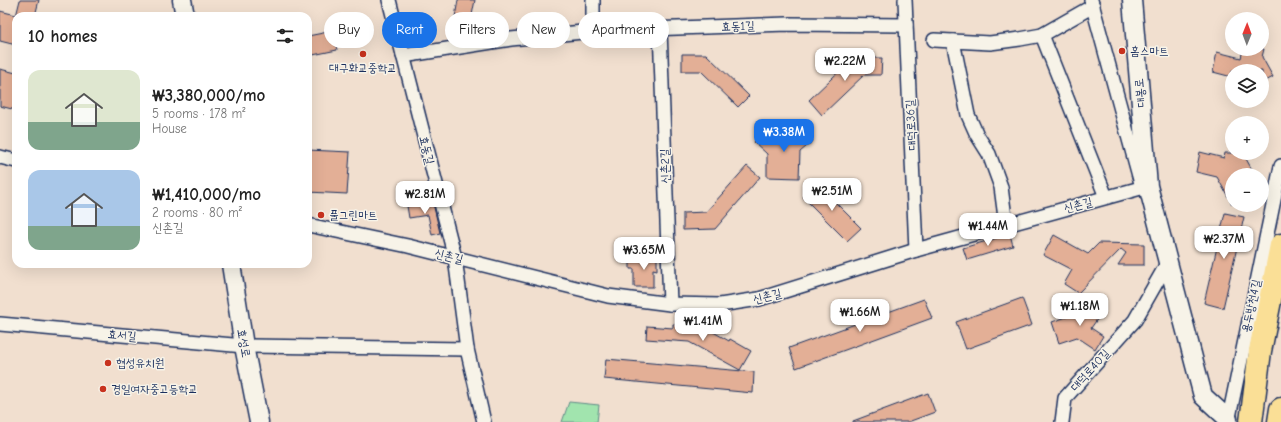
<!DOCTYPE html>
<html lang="en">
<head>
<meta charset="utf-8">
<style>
	body { margin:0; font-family:"Comic Neue","Poor Story",sans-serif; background:#f6f6f6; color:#222; height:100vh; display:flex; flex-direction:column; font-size:15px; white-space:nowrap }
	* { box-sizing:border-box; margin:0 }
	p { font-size:13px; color:#767676 }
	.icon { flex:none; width:22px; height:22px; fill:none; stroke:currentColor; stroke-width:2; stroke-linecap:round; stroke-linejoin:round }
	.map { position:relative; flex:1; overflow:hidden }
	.panel { position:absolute; left:12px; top:12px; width:300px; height:256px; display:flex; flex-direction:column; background:#fff; border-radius:12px; box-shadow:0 4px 16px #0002 }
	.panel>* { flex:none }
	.guide { position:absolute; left:324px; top:12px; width:380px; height:36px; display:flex; gap:8px }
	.needle { width:26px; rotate:1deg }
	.buttons { position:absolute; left:1225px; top:12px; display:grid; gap:8px }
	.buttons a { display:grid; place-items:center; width:44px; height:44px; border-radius:50%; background:#fff; box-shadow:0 4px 16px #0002; font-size:20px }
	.price { position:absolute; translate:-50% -34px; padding:0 9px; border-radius:8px; background:#fff; color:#222; font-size:13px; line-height:26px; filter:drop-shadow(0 1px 2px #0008) }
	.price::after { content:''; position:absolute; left:50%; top:24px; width:12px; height:9px; margin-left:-6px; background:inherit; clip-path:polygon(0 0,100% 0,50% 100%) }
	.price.on { background:#1a73e8; color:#fff }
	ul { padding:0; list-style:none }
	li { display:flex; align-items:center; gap:12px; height:100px; padding:0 16px }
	li span { display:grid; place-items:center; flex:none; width:112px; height:80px; border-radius:12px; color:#555 }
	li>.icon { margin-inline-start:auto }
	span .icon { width:48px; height:48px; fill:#fffc; stroke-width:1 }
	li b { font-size:17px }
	h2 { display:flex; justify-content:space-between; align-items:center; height:48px; padding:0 16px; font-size:17px }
	.chip { padding:0 14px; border-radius:18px; background:#fff; box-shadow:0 4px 16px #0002; font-size:14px; line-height:36px }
	.chip.on { background:#1a73e8; color:#fff }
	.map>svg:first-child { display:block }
	.green { fill:#a1e4ae; stroke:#5e8a86 }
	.building { fill:#e3af96; stroke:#1b2f5e }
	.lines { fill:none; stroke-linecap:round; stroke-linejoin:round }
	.street-casing { stroke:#1b2f5e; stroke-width:16 }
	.secondary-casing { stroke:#1b2f5e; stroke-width:21 }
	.highway-casing { stroke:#1b2f5e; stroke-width:25 }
	.street { stroke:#f7f3e8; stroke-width:13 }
	.secondary { stroke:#f7f3e8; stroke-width:18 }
	.highway { stroke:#fadf96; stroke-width:22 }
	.poi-dot { fill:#c8321e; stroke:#f7f3e8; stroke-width:1.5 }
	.labels { text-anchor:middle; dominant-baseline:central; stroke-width:3; stroke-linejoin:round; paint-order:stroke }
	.street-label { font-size:12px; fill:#1b2f5e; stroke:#f7f3e8 }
	.poi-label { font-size:12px; fill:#1b2f5e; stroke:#f7f3e8; text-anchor:start }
</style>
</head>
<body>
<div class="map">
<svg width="1281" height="422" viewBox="0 0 1281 422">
	<rect width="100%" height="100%" fill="#f1dfcf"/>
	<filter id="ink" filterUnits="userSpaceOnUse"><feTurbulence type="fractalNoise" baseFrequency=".025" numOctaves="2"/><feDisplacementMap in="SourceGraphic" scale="8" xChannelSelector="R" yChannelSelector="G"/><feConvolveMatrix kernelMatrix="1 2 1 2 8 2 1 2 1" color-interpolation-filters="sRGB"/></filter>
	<g filter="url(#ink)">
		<!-- green -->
		<path class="green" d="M569 402 599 405 597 422H562Z"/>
		<!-- building -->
		<g class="building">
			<path d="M20 0H39L35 16H16Z"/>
			<path d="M458 0H475L471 20 455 17Z"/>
			<path d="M0 11 16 15V45L0 41Z"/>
			<path d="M333 31 337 50 308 56V36Z"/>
			<path d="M1243 49H1264L1262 57 1273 77 1262 83V71H1232V77L1213 72 1217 52 1241 58Z"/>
			<path d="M682 54H706L749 96 738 107 701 71H682Z"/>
			<path d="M853 58H882L881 75H864L822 115 809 100Z"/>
			<path d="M0 69 16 73V110L0 106Z"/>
			<path d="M801 127 813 141 800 152 799 178 767 177V154L754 142 766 129 782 143Z"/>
			<path d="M308 150 350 152 347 194 308 192Z"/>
			<path d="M1200 152 1224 158 1225 153H1246L1245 157 1255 175H1232V204L1217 177 1196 172Z"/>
			<path d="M747 166 760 177 715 229 683 230V213L706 212Z"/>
			<path d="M817 184 861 228 847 241 803 197Z"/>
			<path d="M433 203 440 233 432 235 428 215 409 218 407 206Z"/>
			<path d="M1225 213 1244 217 1223 308 1204 303Z"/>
			<path d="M1010 234 1013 246 967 260 963 248Z"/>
			<path d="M1054 235 1088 254 1099 243 1144 244V265H1118L1126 253 1121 249 1078 293 1064 284 1072 270 1043 255Z"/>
			<path d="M630 258H657V270L653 269V287H634V269H630Z"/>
			<path d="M1022 298 1032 325 966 349 956 322Z"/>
			<path d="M924 299 932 318 796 368 789 348Z"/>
			<path d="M1092 303 1103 311 1091 328 1103 336 1095 349 1077 337 1059 343 1052 322 1075 314 1082 319Z"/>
			<path d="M673 324 703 326 729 341 730 339 751 351 740 370 689 342 646 339 647 326 673 328Z"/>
			<path d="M606 359 754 372 753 393 604 379Z"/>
			<path d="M928 393 935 412 908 422H853V421Z"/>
		</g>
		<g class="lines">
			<!-- street casing -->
			<g class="street-casing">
				<g id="street">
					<path d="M389 0 455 258 467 349 484 422"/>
					<path d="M593 0V31"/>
					<path d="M905 0 916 250"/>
					<path d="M1091 0 1142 187"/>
					<path d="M660 29 670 304"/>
					<path d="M1042 35 1106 197"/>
					<path d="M934 40 990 43 1020 39 1042 35 1093 6"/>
					<path d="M953 41 968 115 977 135 989 154 1001 187 1006 225"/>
					<path d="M403 56 511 39 593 31 788 24 906 25"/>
					<path d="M0 157 16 161"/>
					<path d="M308 225 408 246 608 296 670 304 720 305 759 299 916 250 1148 186"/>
					<path d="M0 324 244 346 467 349"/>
					<path d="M1062 422 1065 398 1135 320 1168 262"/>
					<path d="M1228 422 1281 166"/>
				</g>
			</g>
			<!-- secondary casing -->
			<g class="secondary-casing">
				<g id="secondary">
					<path d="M182 0 185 16"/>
					<path d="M1132 0 1148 186 1203 396 1228 419"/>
					<path d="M231 264 244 346 259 422"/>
				</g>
			</g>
			<!-- highway casing -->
			<g class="highway-casing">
				<g id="highway">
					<path d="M1251 422 1260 351 1281 245"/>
					<path d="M1279 422 1281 409"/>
				</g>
			</g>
			<!-- street -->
			<use href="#street" class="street"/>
			<!-- secondary -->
			<use href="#secondary" class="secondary"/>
			<!-- highway -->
			<use href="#highway" class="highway"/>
		</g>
	</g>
	<!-- markers -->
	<g class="poi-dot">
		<circle cx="1122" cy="51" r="4"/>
		<circle cx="363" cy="54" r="4"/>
		<circle cx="321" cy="215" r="4"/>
		<circle cx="108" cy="363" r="4"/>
		<circle cx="103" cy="389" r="4"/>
	</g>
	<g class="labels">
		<!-- street labels -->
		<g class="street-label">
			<text transform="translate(738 26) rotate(-2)">효동1길</text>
			<text transform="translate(1140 93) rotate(-95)">대봉로</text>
			<text transform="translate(911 125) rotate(-93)">대덕로36길</text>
			<text transform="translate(427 150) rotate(76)">효동길</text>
			<text transform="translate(665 166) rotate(-92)">신촌2길</text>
			<text transform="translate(1078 205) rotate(-15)">신촌길</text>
			<text transform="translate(449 256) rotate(14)">신촌길</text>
			<text transform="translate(767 296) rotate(-14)">신촌길</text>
			<text transform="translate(1251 306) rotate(-78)">용두방천4길</text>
			<text transform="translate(122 335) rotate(5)">효서길</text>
			<text transform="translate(244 343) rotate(80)">효성로</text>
			<text transform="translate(1090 370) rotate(-48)">대덕로40길</text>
		</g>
		<!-- poi labels -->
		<g class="poi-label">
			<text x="1130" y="51">홈스마트</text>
			<text x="363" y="68" text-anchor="middle">대구화교중학교</text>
			<text x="329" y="215">풀그린마트</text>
			<text x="116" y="363">협성유치원</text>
			<text x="111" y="389">경일여자중고등학교</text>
		</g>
	</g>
</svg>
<div class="buttons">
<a><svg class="needle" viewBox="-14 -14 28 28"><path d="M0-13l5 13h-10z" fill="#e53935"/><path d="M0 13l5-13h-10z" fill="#767676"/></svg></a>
<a><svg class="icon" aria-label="layers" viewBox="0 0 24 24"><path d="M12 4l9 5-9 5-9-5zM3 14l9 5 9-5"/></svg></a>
<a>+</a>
<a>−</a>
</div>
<b class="price" style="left:845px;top:82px">₩2.22M</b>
<b class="price on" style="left:784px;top:153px">₩3.38M</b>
<b class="price" style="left:832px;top:212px">₩2.51M</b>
<b class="price" style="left:425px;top:215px">₩2.81M</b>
<b class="price" style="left:988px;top:247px">₩1.44M</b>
<b class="price" style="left:1224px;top:260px">₩2.37M</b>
<b class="price" style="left:644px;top:271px">₩3.65M</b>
<b class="price" style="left:1080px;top:327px">₩1.18M</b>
<b class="price" style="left:860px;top:333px">₩1.66M</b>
<b class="price" style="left:703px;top:342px">₩1.41M</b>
<div class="guide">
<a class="chip">Buy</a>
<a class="chip on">Rent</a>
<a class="chip">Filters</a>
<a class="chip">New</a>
<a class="chip">Apartment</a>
</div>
<section class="panel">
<h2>10 homes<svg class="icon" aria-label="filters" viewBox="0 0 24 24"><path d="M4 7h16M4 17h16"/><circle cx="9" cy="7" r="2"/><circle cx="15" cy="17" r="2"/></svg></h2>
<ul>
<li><span style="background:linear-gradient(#dfe7d0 65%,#7fa58c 0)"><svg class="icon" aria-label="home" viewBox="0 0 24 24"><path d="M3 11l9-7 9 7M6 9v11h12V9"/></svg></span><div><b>₩3,380,000/mo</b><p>5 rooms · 178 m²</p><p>House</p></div></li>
<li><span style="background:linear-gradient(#a9c7e8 70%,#7fa58c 0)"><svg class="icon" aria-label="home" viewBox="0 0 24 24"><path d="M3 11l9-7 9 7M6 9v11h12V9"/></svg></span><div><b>₩1,410,000/mo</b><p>2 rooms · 80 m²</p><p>신촌길</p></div></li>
</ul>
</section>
</div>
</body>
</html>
